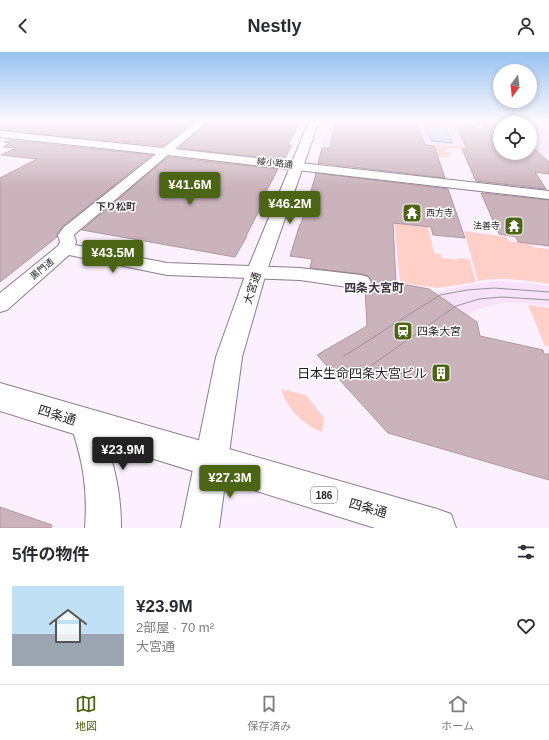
<!DOCTYPE html>
<html lang="ja">
<head>
<meta charset="utf-8">
<style>
	body { margin:0; font-family:Arial,"Noto Sans JP",sans-serif; background:#f7f7f7; color:#2b2b33; height:100vh; display:flex; flex-direction:column; font-size:15px; white-space:nowrap }
	* { box-sizing:border-box; margin:0 }
	p { font-size:13px; color:#7c7c81 }
	.icon { flex:none; width:22px; height:22px; fill:none; stroke:currentColor; stroke-width:2; stroke-linecap:round; stroke-linejoin:round }
	.map { position:relative; height:476px; overflow:hidden }
	.details { display:flex; flex-direction:column; background:#fff; flex:1 }
	.details>* { flex:none }
	.needle { width:26px; rotate:195deg }
	.tools { position:absolute; left:493px; top:12px; display:grid; gap:8px }
	.tools a { display:grid; place-items:center; width:44px; height:44px; border-radius:50%; background:#fff; box-shadow:0 2px 6px #0003; font-size:20px }
	.price { position:absolute; translate:-50% -34px; padding:0 9px; border-radius:4px; background:#4c6515; color:#fff; font-size:13px; line-height:26px; filter:drop-shadow(0 1px 2px #0008) }
	.price::after { content:''; position:absolute; left:50%; top:24px; width:12px; height:9px; margin-left:-6px; background:inherit; clip-path:polygon(0 0,100% 0,50% 100%) }
	.price.current { background:#222; color:#fff }
	ul { padding:0; list-style:none }
	li { display:flex; align-items:center; gap:12px; height:100px; padding:0 12px }
	li span { display:grid; place-items:center; flex:none; width:112px; height:80px; border-radius:0px; color:#555 }
	li>.icon { margin-inline-start:auto }
	span .icon { width:48px; height:48px; fill:#fffc; stroke-width:1 }
	li b { font-size:17px }
	h2 { display:flex; justify-content:space-between; align-items:center; height:48px; padding:0 12px; font-size:17px }
	header { display:flex; justify-content:space-between; align-items:center; height:52px; padding:0 12px; background:#fff; font-size:18px; font-weight:700 }
	.dock { display:flex; justify-content:space-around; align-items:center; height:56px; border-top:1px solid #e1e1e2; background:#fff; font-size:11px; color:#7c7c81 }
	.dock a { display:grid; justify-items:center; gap:2px }
	.dock .current { color:#4c6515 }
	.map>svg:first-child { display:block }
	.built { fill:#f7e2fa }
	.green { fill:#ffcfc8 }
	.water { fill:#bed7f9; stroke:#909fb9 }
	.building { fill:#cbb3bb; stroke:#ae979f }
	.lines { fill:none; stroke-linecap:round; stroke-linejoin:round }
	.minor-casing { stroke:#8b7d8d; stroke-width:2 }
	.tertiary-casing { stroke:#8b7d8d; stroke-width:2 }
	.primary-casing { stroke:#8b7d8d; stroke-width:2 }
	.minor { fill:#fff; fill-rule:evenodd }
	.tertiary { fill:#fff; fill-rule:evenodd }
	.primary { fill:#fff; fill-rule:evenodd }
	.tram { stroke:#9a919b; stroke-width:1 }
	.labels { text-anchor:middle; dominant-baseline:central; stroke-width:3; stroke-linejoin:round; paint-order:stroke }
	.far-street-label { font-size:9px; fill:#231d23; stroke:#fff }
	.far-poi-label { font-size:9px; fill:#231d23; stroke:#fff; text-anchor:start }
	.far-neighbourhood-label { font-size:10px; font-weight:bold; fill:#403442; stroke:#fff }
	.shield { fill:#fff; stroke:#656165; stroke-width:1 }
	.shield-label { font-size:10px; font-weight:bold; fill:#231d23 }
	.street-label { font-size:11px; fill:#231d23; stroke:#fff }
	.poi-label { font-size:11px; fill:#231d23; stroke:#fff; text-anchor:start }
	.neighbourhood-label { font-size:12px; font-weight:bold; fill:#403442; stroke:#fff }
	.near-poi-label { font-size:13px; fill:#231d23; stroke:#fff; text-anchor:end }
	.near-street-label { font-size:13px; fill:#231d23; stroke:#fff }
</style>
</head>
<body>
<header><svg class="icon" aria-label="back" viewBox="0 0 24 24"><path d="M15 5l-7 7 7 7"/></svg>Nestly<svg class="icon" aria-label="person" viewBox="0 0 24 24"><circle cx="12" cy="8" r="4"/><path d="M4 21q1-7 8-7t8 7"/></svg></header>
<div class="map">
<svg width="549" height="476" viewBox="0 0 549 476">
	<rect width="100%" height="100%" fill="#fcf0fe"/>
	<!-- built -->
	<g class="built">
		<path d="M328 69H417L474 75 472 70 500 73V97L411 91 412 103 322 95Z"/>
		<path d="M530 75 549 76V102L530 100Z"/>
		<path d="M494 229 531 231 549 234V254L522 251H501L478 257 467 263 435 242 452 236Z"/>
	</g>
	<!-- green -->
	<g class="green">
		<path d="M432 69H477L478 70H471L473 75 433 71Z"/>
		<path d="M411 91 500 97V101H530L539 114 522 104 456 96H446L445 100H449L450 105H439L437 100 424 99Z"/>
		<path d="M394 168 407 170 408 173 428 175 434 201 441 202 442 206 458 208V206L469 207 476 230 438 236 400 231Z"/>
		<path d="M464 179 507 185 509 189 531 192 532 195 549 197V232C526 228 502 225 478 229Z"/>
		<path d="M528 253 549 256V294H545Z"/>
		<path d="M281 337 306 343 324 366 322 380C302 372 288 358 281 337Z"/>
	</g>
	<!-- water -->
	<path class="water" d="M424 73 444 75 453 91 431 89Z"/>
	<!-- building -->
	<g class="building">
		<path d="M0 69H195L163 94 0 78Z"/>
		<path d="M209 69H300L288 93H292L284 108 179 96Z"/>
		<path d="M335 69H401L417 71 425 93 434 94 445 126 318 111 322 96H330Z"/>
		<path d="M481 69H502L505 71H500V101H530V93L549 110V122L535 120 546 137 476 129 462 97 467 98 457 74 486 77Z"/>
		<path d="M10 88 152 103 63 174 57 182V185L0 230V126L37 107 1 103 16 96 3 95 10 91 4 90Z"/>
		<path d="M168 105 278 117 260 151H263L246 184H247L235 205 82 178Z"/>
		<path d="M315 121 448 137 465 186 433 183 431 175 393 171 396 231 429 237 477 270 480 284 543 298 544 302H549V428L388 381 317 303 367 274 365 237 369 236 372 229 368 224 361 222 310 216 312 207 290 204 300 172H301L316 122Z"/>
		<path d="M481 141 549 148V194L518 190 516 185 499 182Z"/>
		<path d="M0 455 52 473 51 476H0Z"/>
	</g>
	<g class="lines">
		<!-- minor casing -->
		<g class="minor-casing">
			<g id="minor">
				<path d="M197 69H208L175 97 549 139V147L168 103 76 181 74 183 76 190 75 193 167 211 300 216 361 223 368 225 371 230 368 235 361 237 300 228 167 223 69 203 7 258 0 260V241L58 194 60 190 58 183 64 175 156 102 0 85V79L163 96Z"/>
				<path d="M84 357 94 361C111 402 121 430 121 476H85C88 437 83 408 70 371L74 361Z"/>
			</g>
		</g>
		<!-- tertiary casing -->
		<g class="tertiary-casing">
			<path id="tertiary" d="M309 69H319L266 221 242 305 219 476H181L216 305 246 221Z"/>
		</g>
		<!-- primary casing -->
		<g class="primary-casing">
			<path id="primary" d="M0 331 437 457 451 462 456 476H375L0 359Z"/>
		</g>
		<!-- minor -->
		<use href="#minor" class="minor"/>
		<!-- tertiary -->
		<use href="#tertiary" class="tertiary"/>
		<!-- primary -->
		<use href="#primary" class="primary"/>
		<!-- tram -->
		<g class="tram">
			<path d="M344 304 440 243 467 238 494 236 549 240"/>
			<path d="M359 322 456 254 479 247 502 245 549 248"/>
		</g>
	</g>
	<!-- sky -->
	<linearGradient id="sky" x2="0" y2="1"><stop stop-color="#97c2ef"/><stop offset="0.51" stop-color="#fef8ff"/><stop offset="1" stop-color="#fef8ff" stop-opacity="0"/></linearGradient>
	<rect width="549" height="136" fill="url(#sky)"/>
	<!-- icons -->
	<defs>
		<g id="temple-square" transform="scale(1)"><rect x="-9" y="-9" width="18" height="18" rx="4" fill="#4c6515" stroke="#fff"/><path d="M0-6L5-2H3V0L6.5 2.5H4V6H1.5V3h-3V6H-4V2.5H-6.5L-3 0V-2H-5Z" fill="#fff"/></g>
		<g id="station-square" transform="scale(1)"><rect x="-9" y="-9" width="18" height="18" rx="4" fill="#4c6515" stroke="#fff"/><path d="M-3-6H3Q5-6 5-4V2Q5 4 3 4L4.5 6H3L1.5 4h-3L-3 6H-4.5L-3 4Q-5 4-5 2V-4Q-5-6-3-6ZM-3.5-4v3h7v-3ZM-3.5 1v1.5H-2V1ZM2 1v1.5H3.5V1Z" fill="#fff"/></g>
		<g id="building-square" transform="scale(1)"><rect x="-9" y="-9" width="18" height="18" rx="4" fill="#4c6515" stroke="#fff"/><path d="M-4-6H4V6H1V3H-1V6H-4ZM-2.5-4.3h1.7v1.8h-1.7ZM.8-4.3h1.7v1.8H.8ZM-2.5-1h1.7V.8h-1.7ZM.8-1h1.7V.8H.8Z" fill="#fff"/></g>
	</defs>
	<g fill-rule="evenodd">
		<use href="#temple-square" x="412" y="161"/>
		<use href="#temple-square" x="514" y="174"/>
		<use href="#station-square" x="403" y="279"/>
		<use href="#building-square" x="441" y="321"/>
	</g>
	<g class="labels">
		<!-- far-street labels -->
		<g class="far-street-label">
			<text transform="translate(275 111) rotate(6)">綾小路通</text>
			<text transform="translate(42 217) rotate(-40)">黒門通</text>
		</g>
		<!-- far-poi labels -->
		<g class="far-poi-label">
			<text x="426" y="161">西方寺</text>
			<text x="500" y="174" text-anchor="end">法善寺</text>
		</g>
		<!-- far-neighbourhood labels -->
		<g class="far-neighbourhood-label">
			<text x="116" y="154">下り松町</text>
		</g>
		<!-- shield labels -->
		<rect class="shield" x="311" y="435" width="26" height="16" rx="3"/>
		<g class="shield-label">
			<text x="324" y="443">186</text>
		</g>
		<!-- street labels -->
		<g class="street-label">
			<text transform="translate(252 236) rotate(-72)">大宮通</text>
		</g>
		<!-- poi labels -->
		<g class="poi-label">
			<text x="417" y="279">四条大宮</text>
		</g>
		<!-- neighbourhood labels -->
		<g class="neighbourhood-label">
			<text x="374" y="236">四条大宮町</text>
		</g>
		<!-- near-poi labels -->
		<g class="near-poi-label">
			<text x="427" y="321">日本生命四条大宮ビル</text>
		</g>
		<!-- near-street labels -->
		<g class="near-street-label">
			<text transform="translate(57 363) rotate(17)">四条通</text>
			<text transform="translate(368 456) rotate(16)">四条通</text>
		</g>
	</g>
</svg>
<div class="tools">
<a><svg class="needle" viewBox="-14 -14 28 28"><path d="M0-13l5 13h-10z" fill="#e53935"/><path d="M0 13l5-13h-10z" fill="#7c7c81"/></svg></a>
<a><svg class="icon" aria-label="locate" viewBox="0 0 24 24"><circle cx="12" cy="12" r="6"/><path d="M12 2v4M12 18v4M2 12h4M18 12h4"/></svg></a>
</div>
<b class="price" style="left:190px;top:154px">¥41.6M</b>
<b class="price" style="left:290px;top:173px">¥46.2M</b>
<b class="price" style="left:113px;top:222px">¥43.5M</b>
<b class="price current" style="left:123px;top:419px">¥23.9M</b>
<b class="price" style="left:230px;top:447px">¥27.3M</b>
</div>
<section class="details">
<h2>5件の物件<svg class="icon" aria-label="filters" viewBox="0 0 24 24"><path d="M4 7h16M4 17h16"/><circle cx="9" cy="7" r="2"/><circle cx="15" cy="17" r="2"/></svg></h2>
<ul>
<li><span style="background:linear-gradient(#bfe0f5 60%,#9aa5b1 0)"><svg class="icon" aria-label="home" viewBox="0 0 24 24"><path d="M3 11l9-7 9 7M6 9v11h12V9"/></svg></span><div><b>¥23.9M</b><p>2部屋 · 70 m²</p><p>大宮通</p></div><svg class="icon" aria-label="heart" viewBox="0 0 24 24"><path d="M12 20l-8-8c-3-5 5-10 8-4 3-6 11-1 8 4z"/></svg></li>
</ul>
</section>
<nav class="dock">
<a class="current"><svg class="icon" aria-label="map" viewBox="0 0 24 24"><path d="M3 6l6-2 6 2 6-2v14l-6 2-6-2-6 2zM9 4v14M15 6v14"/></svg>地図</a>
<a><svg class="icon" aria-label="saved" viewBox="0 0 24 24"><path d="M7 4h10v16l-5-4-5 4z"/></svg>保存済み</a>
<a><svg class="icon" aria-label="home" viewBox="0 0 24 24"><path d="M3 11l9-7 9 7M6 9v11h12V9"/></svg>ホーム</a>
</nav>
</body>
</html>
